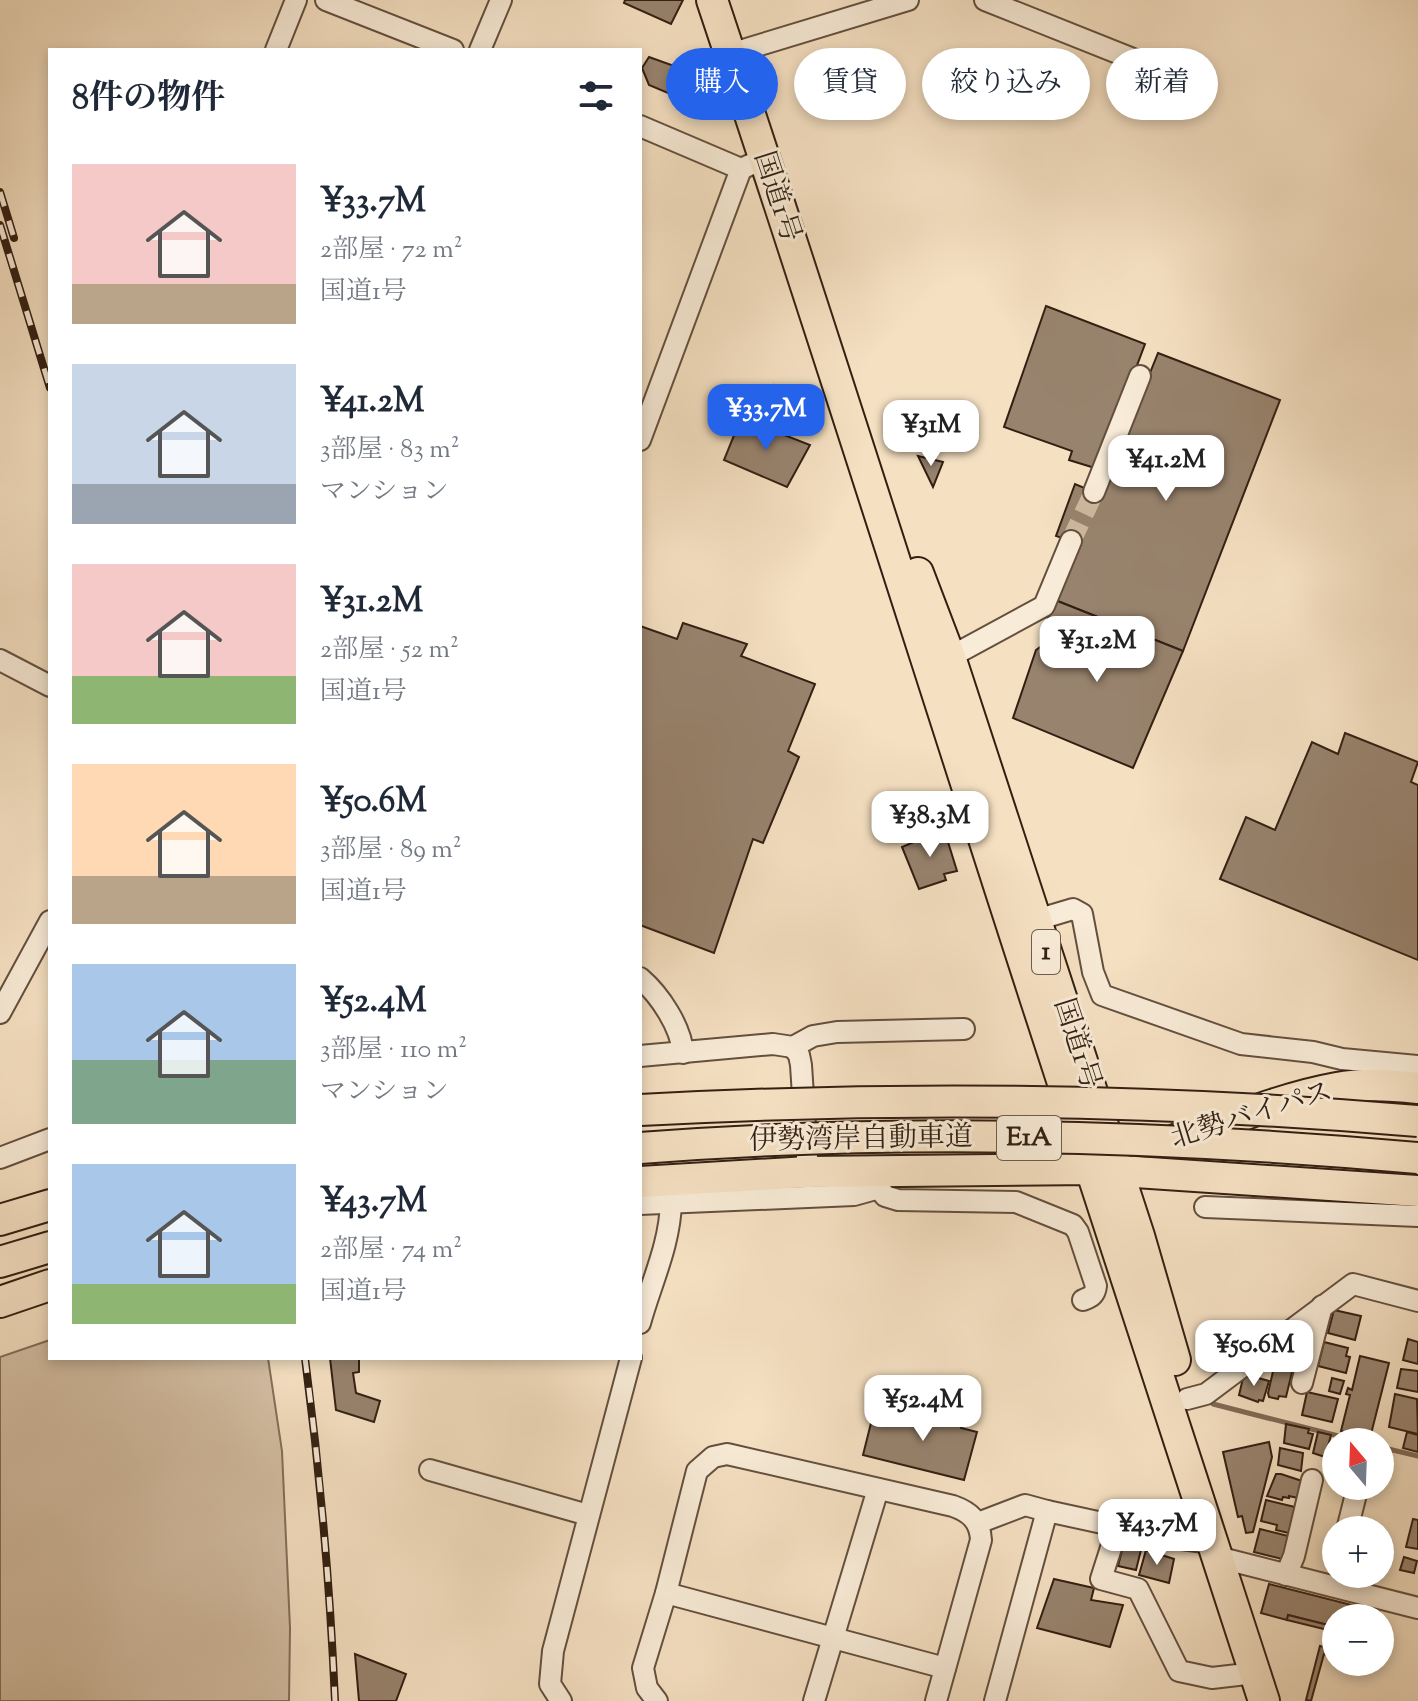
<!DOCTYPE html>
<html lang="ja">
<head>
<meta charset="utf-8">
<style>
	body { margin:0; font-family:"Sorts Mill Goudy","Noto Serif JP",serif; background:#f6f6f7; color:#1f2937; height:100vh; display:flex; flex-direction:column; font-size:30px; white-space:nowrap }
	* { box-sizing:border-box; margin:0 }
	p { font-size:26px; color:#747a83 }
	.icon { flex:none; width:44px; height:44px; fill:none; stroke:currentColor; stroke-width:2; stroke-linecap:round; stroke-linejoin:round }
	.map { position:relative; flex:1; overflow:hidden }
	.sheet { position:absolute; left:48px; top:48px; width:594px; height:1312px; display:flex; flex-direction:column; background:#fff; border-radius:0px; box-shadow:0 4px 12px #0003 }
	.sheet>* { flex:none }
	.guide { position:absolute; left:666px; top:48px; width:632px; height:72px; display:flex; gap:16px }
	.needle { width:52px; rotate:341deg }
	.tools { position:absolute; left:1322px; top:1428px; display:grid; gap:16px }
	.tools a { display:grid; place-items:center; width:72px; height:72px; border-radius:50%; background:#fff; box-shadow:0 4px 12px #0003; font-size:40px }
	.price { position:absolute; translate:-50% -68px; padding:0 18px; border-radius:16px; background:#fff; color:#222; font-size:26px; line-height:52px; filter:drop-shadow(0 2px 4px #0008) }
	.price::after { content:''; position:absolute; left:50%; top:48px; width:24px; height:18px; margin-left:-12px; background:inherit; clip-path:polygon(0 0,100% 0,50% 100%) }
	.price.active { background:#2563eb; color:#fff }
	ul { padding:0; list-style:none }
	li { display:flex; align-items:center; gap:24px; height:200px; padding:0 24px }
	li span { display:grid; place-items:center; flex:none; width:224px; height:160px; border-radius:0px; color:#555 }
	li>.icon { margin-inline-start:auto }
	span .icon { width:96px; height:96px; fill:#fffc; stroke-width:1 }
	li b { font-size:34px }
	h2 { display:flex; justify-content:space-between; align-items:center; height:96px; padding:0 24px; font-size:34px }
	.tag { padding:0 28px; border-radius:36px; background:#fff; box-shadow:0 4px 12px #0003; font-size:28px; line-height:72px }
	.tag.active { background:#2563eb; color:#fff }
	.map>svg:first-child { display:block }
	.green { fill:#d4bfa4; stroke:#846f5b; stroke-width:2 }
	.lines { fill:none; stroke-linecap:round; stroke-linejoin:round }
	.stream { stroke:#806b58; stroke-width:5 }
	.building { fill:#98836e; stroke:#331f12; stroke-width:2 }
	.minor-tunnel { stroke:#ceb99f; stroke-width:20; stroke-dasharray:20 10; stroke-linecap:butt }
	.minor-casing { stroke:#644f3e; stroke-width:24 }
	.highway-casing { stroke:#331f12; stroke-width:34 }
	.minor { stroke:#f8ebd7; stroke-width:20 }
	.highway { stroke:#f5e0c2; stroke-width:30 }
	.rail-casing { stroke:#331f12; stroke-width:8 }
	.rail { stroke:#f8ebd7; stroke-width:5; stroke-dasharray:15; stroke-linecap:butt }
	.highway-bridge-casing { stroke:#331f12; stroke-width:34; stroke-linecap:butt }
	.highway-bridge { stroke:#f5e0c2; stroke-width:30 }
	.labels { text-anchor:middle; dominant-baseline:central; stroke-width:6; stroke-linejoin:round; paint-order:stroke }
	.shield { fill:#f8ebd7; stroke:#6e5c4d; stroke-width:2 }
	.shield-label { font-size:26px; font-weight:bold; fill:#331f12 }
	.street-label { font-size:28px; fill:#331f12; stroke:#f8ebd7 }
</style>
</head>
<body>
<div class="map">
<svg width="1418" height="1701" viewBox="0 0 1418 1701">
	<rect width="100%" height="100%" fill="#f5e0c2"/>
	<filter id="stains"><feTurbulence type="fractalNoise" baseFrequency=".0025" numOctaves="4"/><feColorMatrix values="0 0 0 0 .2 0 0 0 0 .09 0 0 0 0 .02 0 0 0 .5 -.17"/></filter>
	<radialGradient id="worn" r=".72"><stop offset=".6" stop-color="#630" stop-opacity="0"/><stop offset="1" stop-color="#630" stop-opacity=".3"/></radialGradient>
	<!-- green -->
	<path class="green" d="M50 1340V1358H268L282 1451 290 1628 289 1701H0V1357Z"/>
	<g class="lines">
		<!-- stream -->
		<g class="stream">
			<path d="M1213 1404 1362 1442"/>
			<path d="M1380 1447 1418 1456"/>
		</g>
	</g>
	<!-- building -->
	<g class="building">
		<path d="M625 0H683L671 24 624 3Z"/>
		<path d="M649 57 716 81 706 109 649 85 642 68Z"/>
		<path d="M1046 306 1145 344 1098 469 1069 460 1072 451 1004 427Z"/>
		<path d="M1158 353 1280 400 1183 651 1055 600 1079 544 1056 536 1075 484 1101 495Z"/>
		<path d="M774 385 804 394 810 401 805 412 771 397Z"/>
		<path d="M741 418 810 445 787 487 724 460Z"/>
		<path d="M918 456 943 462 933 487Z"/>
		<path d="M1055 600 1183 651 1133 768 1013 718 1036 650 1056 635 1043 631Z"/>
		<path d="M683 623 747 644 741 656 815 684 788 751 799 757 763 843 753 839 714 953 640 925V626L677 639Z"/>
		<path d="M1345 733 1418 762 1411 782 1418 785V960L1220 879 1246 817 1275 830 1312 742 1338 754Z"/>
		<path d="M944 829 957 871 944 874 946 880 919 889 902 847Z"/>
		<path d="M1334 1310 1361 1316 1355 1340 1328 1333Z"/>
		<path d="M1408 1339 1418 1342V1364L1403 1360Z"/>
		<path d="M1324 1342 1348 1348 1346 1356 1350 1357 1346 1373 1318 1366Z"/>
		<path d="M1360 1356 1389 1363 1370 1438 1341 1431 1350 1395 1346 1394 1348 1388 1352 1390Z"/>
		<path d="M330 1358H359V1372L353 1373 356 1393 380 1401 374 1422 336 1410Z"/>
		<path d="M1275 1363 1293 1368 1286 1397 1279 1396 1278 1399 1269 1397 1268 1393Z"/>
		<path d="M1401 1369 1418 1371V1392L1397 1388Z"/>
		<path d="M1244 1374 1269 1381 1263 1401 1259 1400 1258 1402 1239 1395Z"/>
		<path d="M1332 1378 1344 1381 1340 1394 1329 1391Z"/>
		<path d="M1307 1392 1338 1399 1332 1422 1302 1415Z"/>
		<path d="M1395 1394 1417 1399 1418 1434 1389 1427Z"/>
		<path d="M941 1405 965 1411 961 1428 977 1432 964 1480 863 1455 874 1411 936 1426Z"/>
		<path d="M1286 1424 1309 1429 1308 1433 1313 1434 1309 1449 1284 1443Z"/>
		<path d="M1318 1432 1331 1435 1325 1457 1313 1453Z"/>
		<path d="M1407 1432 1418 1435V1452L1403 1448Z"/>
		<path d="M1269 1442 1272 1457 1253 1532 1246 1533 1242 1516 1238 1517 1223 1452Z"/>
		<path d="M1280 1448 1303 1453 1301 1471 1278 1465Z"/>
		<path d="M1276 1474H1281L1302 1481 1298 1498 1289 1496V1498L1283 1497 1282 1500 1267 1496Z"/>
		<path d="M1266 1500 1299 1508 1293 1534 1276 1530 1277 1525 1261 1521Z"/>
		<path d="M1413 1519 1418 1520V1549L1406 1547Z"/>
		<path d="M1260 1529 1292 1537 1288 1553 1282 1559 1254 1552Z"/>
		<path d="M1123 1546 1141 1550 1136 1570 1118 1566Z"/>
		<path d="M1146 1550 1174 1559 1169 1583 1139 1575Z"/>
		<path d="M1404 1557 1417 1561 1414 1573 1400 1570Z"/>
		<path d="M1054 1579 1094 1588 1091 1600 1123 1605 1110 1647 1037 1628Z"/>
		<path d="M1269 1584 1379 1612 1377 1618H1336V1627L1288 1615 1287 1620 1261 1613Z"/>
		<path d="M1288 1615 1336 1627V1632L1287 1620Z"/>
		<path d="M1320 1646 1336 1650V1657L1324 1654 1311 1701 1306 1700Z"/>
		<path d="M355 1654 406 1674 396 1701H359Z"/>
	</g>
	<g class="lines">
		<!-- minor-tunnel -->
		<path class="minor-tunnel" d="M1071 541 1094 492"/>
		<!-- minor casing -->
		<g class="minor-casing">
			<g id="minor">
				<path d="M326 0 453 50"/>
				<path d="M985 0 1168 73"/>
				<path d="M276 50 296 0"/>
				<path d="M480 50 501 0"/>
				<path d="M730 54 908 0"/>
				<path d="M640 126 741 169 752 164"/>
				<path d="M640 440 741 169"/>
				<path d="M1094 492 1140 376"/>
				<path d="M950 657 1044 606 1071 541"/>
				<path d="M0 660 50 686"/>
				<path d="M1036 920 1073 909 1082 914 1093 972 1102 995 1241 1044 1313 1052 1342 1059 1418 1066"/>
				<path d="M640 978C660 995 681 1027 683 1053"/>
				<path d="M0 1013 50 921"/>
				<path d="M793 1047 799 1055 801 1065 808 1172"/>
				<path d="M640 1056 773 1044 793 1047 813 1036 837 1032 964 1029"/>
				<path d="M0 1158 50 1139"/>
				<path d="M879 1188 885 1196 898 1200 1016 1202 1073 1225 1078 1232 1096 1286C1095 1295 1091 1297 1083 1300"/>
				<path d="M640 1204 854 1195 879 1188 882 1178"/>
				<path d="M1205 1207 1418 1216"/>
				<path d="M640 1323C651 1283 670 1245 671 1202"/>
				<path d="M1302 1383 1322 1306"/>
				<path d="M1187 1399 1206 1394 1353 1284 1418 1301"/>
				<path d="M430 1470 588 1515"/>
				<path d="M978 1523 1025 1505 1047 1511"/>
				<path d="M1118 1526 1101 1579 1138 1589 1179 1671 1212 1678 1255 1673"/>
				<path d="M1347 1530 1358 1486"/>
				<path d="M1229 1560 1418 1608"/>
				<path d="M1286 1575 1294 1556 1312 1480"/>
				<path d="M666 1593 945 1668"/>
				<path d="M561 1701 550 1684 553 1651 631 1358"/>
				<path d="M657 1701 647 1688 643 1668 666 1593 697 1471 713 1457 727 1454 953 1506C970 1512 980 1521 981 1540L936 1701"/>
				<path d="M814 1701 878 1489"/>
				<path d="M995 1701 1047 1511 1167 1537 1212 1543"/>
			</g>
		</g>
		<!-- highway casing -->
		<g class="highway-casing">
			<g id="highway">
				<path d="M712 0C823 332 928 667 1036 1000 1112 1234 1190 1467 1264 1701"/>
				<path d="M918 573 950 657 1139 1236 1175 1360"/>
				<path d="M1172 1141C1226 1122 1281 1098 1337 1088 1364 1083 1391 1085 1418 1088"/>
				<path d="M640 1182 808 1172 1091 1169 1418 1191"/>
				<path d="M0 1220 50 1205"/>
				<path d="M0 1262 50 1247"/>
				<path d="M0 1302 50 1285"/>
			</g>
		</g>
		<!-- minor -->
		<use href="#minor" class="minor"/>
		<!-- highway -->
		<use href="#highway" class="highway"/>
		<!-- rail casing -->
		<g class="rail-casing">
			<g id="rail">
				<path d="M0 192 14 238"/>
				<path d="M0 225 50 388"/>
				<path d="M305 1358C320 1472 330 1586 335 1701"/>
			</g>
		</g>
		<!-- rail -->
		<use href="#rail" class="rail"/>
		<!-- highway-bridge casing -->
		<g class="highway-bridge-casing">
			<g id="highway-bridge">
				<path d="M640 1110C900 1096 1159 1099 1418 1121"/>
				<path d="M640 1148C898 1128 1160 1135 1418 1158"/>
			</g>
		</g>
		<!-- highway-bridge -->
		<use href="#highway-bridge" class="highway-bridge"/>
	</g>
	<g class="labels">
		<!-- shield labels -->
		<g class="shield">
			<rect x="1032" y="930" width="28" height="44" rx="6"/>
			<rect x="997" y="1116" width="64" height="44" rx="6"/>
		</g>
		<g class="shield-label">
			<text x="1046" y="952">1</text>
			<text x="1029" y="1138">E1A</text>
		</g>
		<!-- street labels -->
		<g class="street-label">
			<text transform="translate(776 197) rotate(72)">国道1号</text>
			<text transform="translate(1076 1044) rotate(72)">国道1号</text>
			<text transform="translate(1252 1116) rotate(-17)">北勢バイパス</text>
			<text transform="translate(861 1140) rotate(-1)">伊勢湾岸自動車道</text>
		</g>
	</g>
	<rect width="100%" height="100%" filter="url(#stains)"/>
	<rect width="100%" height="100%" fill="url(#worn)"/>
</svg>
<div class="tools">
<a><svg class="needle" viewBox="-14 -14 28 28"><path d="M0-13l5 13h-10z" fill="#e53935"/><path d="M0 13l5-13h-10z" fill="#747a83"/></svg></a>
<a>+</a>
<a>−</a>
</div>
<b class="price active" style="left:766px;top:452px">¥33.7M</b>
<b class="price" style="left:931px;top:468px">¥31M</b>
<b class="price" style="left:1166px;top:503px">¥41.2M</b>
<b class="price" style="left:1097px;top:684px">¥31.2M</b>
<b class="price" style="left:930px;top:859px">¥38.3M</b>
<b class="price" style="left:1254px;top:1388px">¥50.6M</b>
<b class="price" style="left:923px;top:1443px">¥52.4M</b>
<b class="price" style="left:1157px;top:1567px">¥43.7M</b>
<div class="guide">
<a class="tag active">購入</a>
<a class="tag">賃貸</a>
<a class="tag">絞り込み</a>
<a class="tag">新着</a>
</div>
<section class="sheet">
<h2>8件の物件<svg class="icon" aria-label="filters" viewBox="0 0 24 24"><path d="M4 7h16M4 17h16"/><circle cx="9" cy="7" r="2"/><circle cx="15" cy="17" r="2"/></svg></h2>
<ul>
<li><span style="background:linear-gradient(#f6c9c9 75%,#b9a48a 0)"><svg class="icon" aria-label="home" viewBox="0 0 24 24"><path d="M3 11l9-7 9 7M6 9v11h12V9"/></svg></span><div><b>¥33.7M</b><p>2部屋 · 72 m²</p><p>国道1号</p></div></li>
<li><span style="background:linear-gradient(#c9d6e8 75%,#9aa5b1 0)"><svg class="icon" aria-label="home" viewBox="0 0 24 24"><path d="M3 11l9-7 9 7M6 9v11h12V9"/></svg></span><div><b>¥41.2M</b><p>3部屋 · 83 m²</p><p>マンション</p></div></li>
<li><span style="background:linear-gradient(#f6c9c9 70%,#8fb573 0)"><svg class="icon" aria-label="home" viewBox="0 0 24 24"><path d="M3 11l9-7 9 7M6 9v11h12V9"/></svg></span><div><b>¥31.2M</b><p>2部屋 · 52 m²</p><p>国道1号</p></div></li>
<li><span style="background:linear-gradient(#ffd9b3 70%,#b9a48a 0)"><svg class="icon" aria-label="home" viewBox="0 0 24 24"><path d="M3 11l9-7 9 7M6 9v11h12V9"/></svg></span><div><b>¥50.6M</b><p>3部屋 · 89 m²</p><p>国道1号</p></div></li>
<li><span style="background:linear-gradient(#a9c7e8 60%,#7fa58c 0)"><svg class="icon" aria-label="home" viewBox="0 0 24 24"><path d="M3 11l9-7 9 7M6 9v11h12V9"/></svg></span><div><b>¥52.4M</b><p>3部屋 · 110 m²</p><p>マンション</p></div></li>
<li><span style="background:linear-gradient(#a9c7e8 75%,#8fb573 0)"><svg class="icon" aria-label="home" viewBox="0 0 24 24"><path d="M3 11l9-7 9 7M6 9v11h12V9"/></svg></span><div><b>¥43.7M</b><p>2部屋 · 74 m²</p><p>国道1号</p></div></li>
</ul>
</section>
</div>
</body>
</html>
